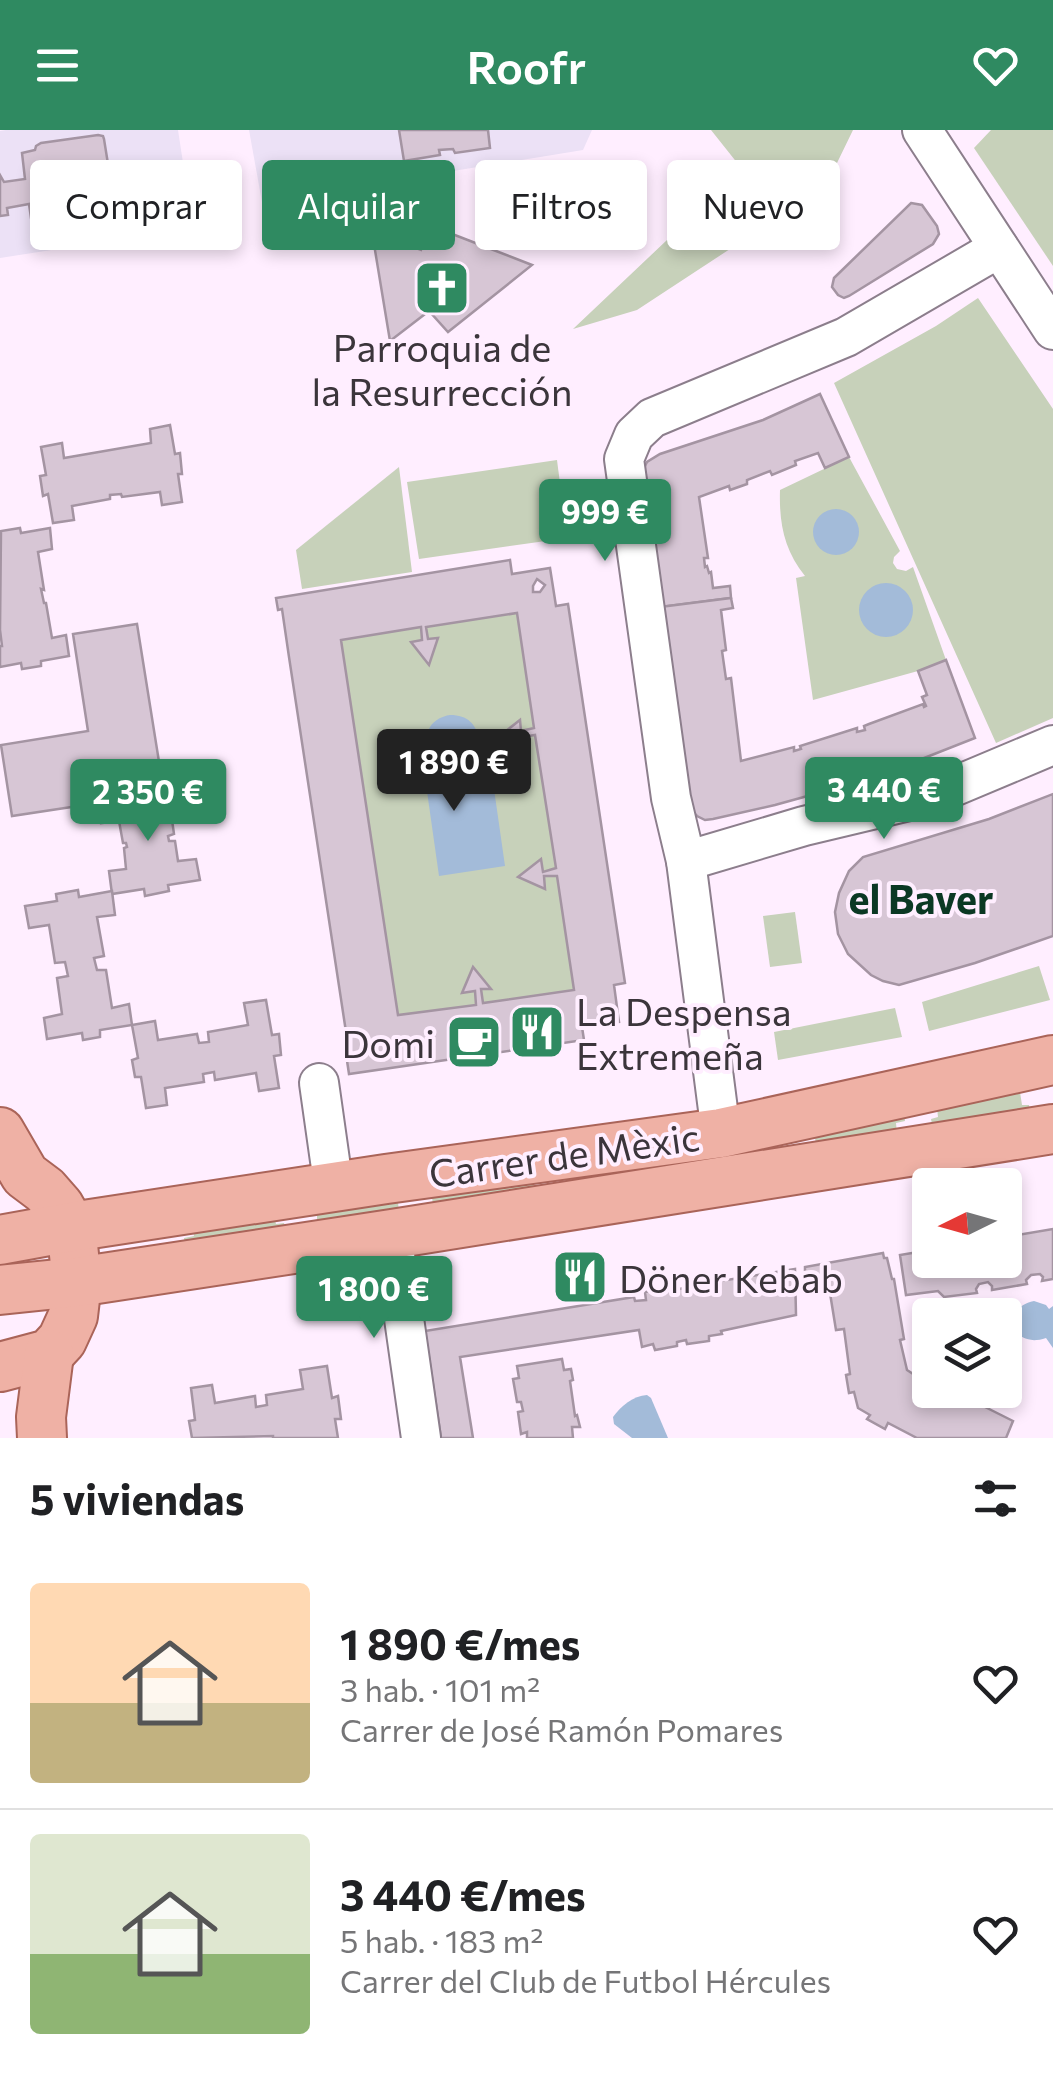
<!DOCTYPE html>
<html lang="es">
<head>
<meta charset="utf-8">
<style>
	body { margin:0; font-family:Commissioner,sans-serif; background:#f2f2f2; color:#202124; height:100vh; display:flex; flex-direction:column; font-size:38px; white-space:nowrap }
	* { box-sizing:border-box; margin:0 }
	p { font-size:32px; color:#757577 }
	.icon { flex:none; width:55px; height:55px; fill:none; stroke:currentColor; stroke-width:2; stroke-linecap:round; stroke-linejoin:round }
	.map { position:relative; height:1308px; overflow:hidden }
	.side { display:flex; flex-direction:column; background:#fff; flex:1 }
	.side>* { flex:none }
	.guide { position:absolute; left:30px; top:30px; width:995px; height:90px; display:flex; gap:20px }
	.needle { width:65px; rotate:265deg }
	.fabs { position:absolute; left:912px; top:1038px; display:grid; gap:20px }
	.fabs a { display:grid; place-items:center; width:110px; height:110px; border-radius:10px; background:#fff; box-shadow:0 5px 15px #0003; font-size:50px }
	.price { position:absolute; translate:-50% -85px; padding:0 22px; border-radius:10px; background:#2f8a61; color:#fff; font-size:32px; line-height:65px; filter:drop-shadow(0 2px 5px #0008) }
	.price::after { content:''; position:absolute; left:50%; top:60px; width:30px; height:22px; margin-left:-15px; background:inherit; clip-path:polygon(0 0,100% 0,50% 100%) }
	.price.selected { background:#222; color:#fff }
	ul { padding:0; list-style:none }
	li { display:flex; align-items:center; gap:30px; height:250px; padding:0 30px }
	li+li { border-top:2px solid #e0e0e0 }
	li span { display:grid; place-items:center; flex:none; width:280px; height:200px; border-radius:10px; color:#555 }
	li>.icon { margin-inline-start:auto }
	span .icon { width:120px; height:120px; fill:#fffc; stroke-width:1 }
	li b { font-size:42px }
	h2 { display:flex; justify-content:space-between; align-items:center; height:120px; padding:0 30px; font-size:42px }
	.chip { padding:0 35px; border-radius:10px; background:#fff; box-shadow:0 5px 15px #0003; font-size:35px; line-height:90px }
	.chip.selected { background:#2f8a61; color:#fff }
	header { display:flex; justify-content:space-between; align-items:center; height:130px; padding:0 30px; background:#2f8a61; color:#fff; font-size:45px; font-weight:600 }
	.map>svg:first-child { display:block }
	.education { fill:#ece1f6 }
	.green { fill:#c7d1ba }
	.water { fill:#a3bbd9 }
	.building { fill:#d7c6d5; stroke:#a494a2; stroke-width:2.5; fill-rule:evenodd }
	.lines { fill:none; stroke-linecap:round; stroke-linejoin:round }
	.minor-casing { stroke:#8c7e8c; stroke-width:42 }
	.major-casing { stroke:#aa6459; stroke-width:52 }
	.minor { stroke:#fff; stroke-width:38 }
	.major { stroke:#efb1a5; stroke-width:48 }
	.labels { text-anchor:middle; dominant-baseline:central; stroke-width:8; stroke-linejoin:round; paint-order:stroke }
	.poi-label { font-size:38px; fill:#3b353b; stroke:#fef; text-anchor:start }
	.street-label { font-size:38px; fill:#3b353b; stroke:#fef }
	.neighbourhood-label { font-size:40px; font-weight:bold; fill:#0b3824; stroke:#fef }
</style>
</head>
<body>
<header><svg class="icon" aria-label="menu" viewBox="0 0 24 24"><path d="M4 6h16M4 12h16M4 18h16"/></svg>Roofr<svg class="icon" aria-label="heart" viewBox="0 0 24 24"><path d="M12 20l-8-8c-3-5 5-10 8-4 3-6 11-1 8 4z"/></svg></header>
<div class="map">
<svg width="1053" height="1308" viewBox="0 0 1053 1308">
	<rect width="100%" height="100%" fill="#fef"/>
	<!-- education -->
	<g class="education">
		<path d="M6 0H178L193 98 0 128V1Z"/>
		<path d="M249 0H592L583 20 262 72Z"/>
	</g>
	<!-- green -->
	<g class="green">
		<path d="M711 0H853L837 33 765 96 637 180 573 199 742 39Z"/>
		<path d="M991 0H1053V136L974 18Z"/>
		<path d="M978 168 1053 279V588L996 613 834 253 936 196Z"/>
		<path d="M849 327 900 421 894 427 893 433 897 439 906 441 913 437 946 530 918 541 813 570 796 448 805 446C784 420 779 393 780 360Z"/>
		<path d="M557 330 567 408 419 429 407 352Z"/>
		<path d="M399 337 412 442 302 459 296 420Z"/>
		<path d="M517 483 534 598 521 601 519 590 498 608 523 617 522 607 535 605 556 738 543 742 540 729 519 747 544 758V746H557L574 860 483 873 481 859 490 858 473 838 463 862 475 861 476 875 398 885 341 510 421 497 422 510 412 512 429 534 438 509H428L426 497Z"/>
		<path d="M795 782 802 833 770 837 763 786Z"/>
		<path d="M1039 836 1050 870 929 901 922 872Z"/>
		<path d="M895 878 902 907 778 930 774 902Z"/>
		<path d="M1020 962 1022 975H1029L1031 984 933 999 931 989 938 987 937 978Z"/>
		<path d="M904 984 905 991 896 993 897 1004 816 1016 815 1007 804 1008Z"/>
		<path d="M533 1052 535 1060 433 1075 432 1067Z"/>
		<path d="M406 1062 407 1070 398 1072 399 1083 317 1095V1086L305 1087 304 1079Z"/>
		<path d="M273 1083 276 1094 284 1093 286 1101 185 1116 184 1108 194 1106 192 1097Z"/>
	</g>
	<!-- water -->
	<g class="water">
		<circle cx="836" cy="402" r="23"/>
		<circle cx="886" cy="480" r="27"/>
		<path d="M450 585C468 585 476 594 480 611L487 610 505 736 439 746 421 619 426 618C425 600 432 588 450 585Z"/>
		<path d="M1034 1171 1046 1175 1049 1179 1053 1176V1218L1046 1208C1011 1220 999 1178 1034 1171Z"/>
		<path d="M647 1265 651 1268 668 1308H632L614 1294 613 1287C621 1276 633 1266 647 1265Z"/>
	</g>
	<!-- building -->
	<g class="building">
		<path d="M399 0H488L490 18 455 23 453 19 439 20 440 25 404 31Z"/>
		<path d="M98 5 103 6 104 9 108 34H111L116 38 119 59 113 65 117 89 115 93 54 103 49 100 48 97 37 98 32 95 29 74 7 78 8 85 0 86V45L4 52 25 49 22 23 35 20 36 16 41 13Z"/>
		<path d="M911 73 922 75 937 96 939 104 933 114 849 166 844 168 838 165 832 157 834 148Z"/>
		<path d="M429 95 532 135 448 202 429 181 390 211 372 102 421 120Z"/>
		<path d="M820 264 849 327 825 338 818 323 795 331 796 335 772 345 770 341 747 350V354L730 360 729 356 699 367 708 428H704L705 437 707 436 709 443 711 442 713 458 730 456 731 468 660 477 644 338 647 332 660 324 763 290Z"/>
		<path d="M170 295 175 324 180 323 182 344H178L182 372 162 375 160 362 122 367 121 364 110 365V369L72 376 74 390 53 393 48 364 43 366 40 346 46 345 41 317 62 313 64 328 151 313 150 299Z"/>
		<path d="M20 398 21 403 50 398 52 419 38 422 44 460 41 459 44 473H46L52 508 66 505 69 526 41 531V536L22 539 21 533 0 537V516H2L0 500 1 401Z"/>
		<path d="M510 430 512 444 550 438 556 476 568 474 625 853 614 855 619 892 582 897 584 910 349 944 346 924 349 925 346 902 289 527 282 479 278 480 276 468ZM537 449 545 455 540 462H533V456ZM517 483 534 598 521 601 520 590 497 608 524 617 522 607 535 605 556 738 543 742 541 729 518 747 545 759 544 746H557L574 860 483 873 481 859H491L473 837 462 863 475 861 476 875 398 885 341 510 421 497 422 510 411 512 429 535 438 508 428 509 426 497Z"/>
		<path d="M731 468 733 478 721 480 726 520 722 521 726 549 731 548 741 631 794 617V621L801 619 800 616 857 598V602L865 600 864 596 869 594 923 574 924 577 926 576 922 567 927 565 918 541 946 530 975 608 914 632 840 657 775 675 713 689 705 690 697 686 692 681 660 477Z"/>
		<path d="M137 494 164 663 12 686 1 615 88 601 73 504Z"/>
		<path d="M179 661 183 681 171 683 174 704 168 706 169 711H175L178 731 196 729 200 750 168 755 169 761 145 766 144 759 112 764 109 741 126 739 124 718 127 717 126 713H123L119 691 101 693 98 673Z"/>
		<path d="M1053 664V806L975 833 899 855 883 851 871 845 848 824 838 804 835 782 839 763 849 741 863 727 989 689Z"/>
		<path d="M78 760 79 767 112 761 115 785 97 787 104 826 94 828 97 840H106L112 878 129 874 132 895 100 900V907L83 910 82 903 47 909 44 888 62 884 57 848 68 846 65 832 55 833 49 795 29 798 25 776 57 771 56 764Z"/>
		<path d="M266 870 272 905 279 904 281 925 274 926 279 958 259 961 256 943 215 950 214 942 203 944 204 952 165 958 167 975 146 978 141 947H135L132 930 138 928 132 895 155 891 158 910 197 904 199 913 209 912 208 902 248 895 244 873Z"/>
		<path d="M1053 1099V1149L1042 1151 1043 1147 1040 1144 1031 1145 1026 1150 1027 1154 992 1160V1156L988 1152 979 1154 976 1159 977 1163 944 1167 938 1161 906 1165 900 1125 930 1120V1130H1005V1107Z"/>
		<path d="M883 1123 884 1128H887L892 1149H894L904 1209 900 1210 907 1240 930 1255V1260H951L1013 1291 1006 1308H917L888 1293 885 1299 867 1289 870 1285 858 1278 854 1262 849 1263 846 1245 850 1244 844 1199 836 1200 829 1157 805 1161V1137Z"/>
		<path d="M795 1139 796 1185 721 1201 722 1204 709 1206V1211L687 1214 686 1210 677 1212V1216L655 1220 653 1214 642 1217 639 1200 460 1227 473 1308H441L425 1201 634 1167 635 1171 646 1170 645 1162 656 1160 657 1163 690 1157 689 1155 702 1152 703 1160 714 1158V1152Z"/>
		<path d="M562 1229 564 1240 571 1239 573 1250 570 1251 575 1286 577 1285 580 1297H572L573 1308H527V1302L521 1304 518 1282 523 1281 521 1272H517L513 1249 519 1248 517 1236Z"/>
		<path d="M327 1236 332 1268 338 1266 341 1289H335L338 1308H273V1306L192 1308 189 1291 195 1290 191 1258 212 1255 215 1273 255 1266 256 1277 267 1275 266 1265 303 1259 300 1240Z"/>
	</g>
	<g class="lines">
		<!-- minor casing -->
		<g class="minor-casing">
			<g id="minor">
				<path d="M922 0 1053 200"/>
				<path d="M686 731 804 696 934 665 1053 615"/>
				<path d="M319 953 334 1059"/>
				<path d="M721 1003 686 731 671 668 624 329 634 305 652 288 846 207 999 118"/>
				<path d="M392 1104 421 1308"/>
			</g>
		</g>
		<!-- major casing -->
		<g class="major-casing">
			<g id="major">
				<path d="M0 1002 25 1045 45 1060 59 1076 71 1097 77 1152 73 1186 62 1210 49 1224 0 1237"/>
				<path d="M0 1110 71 1097 386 1049 721 1003 1053 930"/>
				<path d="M0 1160 77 1152 392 1104 1053 999"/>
				<path d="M42 1308 41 1287 49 1224"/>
			</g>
		</g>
		<!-- minor -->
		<use href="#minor" class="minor"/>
		<!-- major -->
		<use href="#major" class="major"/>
	</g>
	<!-- icons -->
	<defs>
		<g id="church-square" transform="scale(2.875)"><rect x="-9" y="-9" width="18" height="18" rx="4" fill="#2f8a61" stroke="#fef"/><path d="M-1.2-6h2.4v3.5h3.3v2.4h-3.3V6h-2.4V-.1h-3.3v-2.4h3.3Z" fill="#fff"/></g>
		<g id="restaurant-square" transform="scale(2.875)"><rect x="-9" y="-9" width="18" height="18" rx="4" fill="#2f8a61" stroke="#fef"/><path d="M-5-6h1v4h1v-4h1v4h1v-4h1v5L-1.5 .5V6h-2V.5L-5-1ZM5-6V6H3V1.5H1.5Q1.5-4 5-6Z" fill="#fff"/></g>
		<g id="cafe-square" transform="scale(2.875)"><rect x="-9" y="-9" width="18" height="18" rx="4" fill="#2f8a61" stroke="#fef"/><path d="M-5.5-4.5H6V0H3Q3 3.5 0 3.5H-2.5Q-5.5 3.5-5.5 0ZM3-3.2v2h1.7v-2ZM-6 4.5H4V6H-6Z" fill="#fff"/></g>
	</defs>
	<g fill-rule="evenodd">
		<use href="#church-square" x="442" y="158"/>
		<use href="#restaurant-square" x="537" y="902"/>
		<use href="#cafe-square" x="474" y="912"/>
		<use href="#restaurant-square" x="580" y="1147"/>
	</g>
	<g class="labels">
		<!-- poi labels -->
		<g class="poi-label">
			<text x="442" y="216" text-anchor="middle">Parroquia de<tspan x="442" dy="44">la Resurrección</tspan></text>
			<text x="576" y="880">La Despensa<tspan x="576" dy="44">Extremeña</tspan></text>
			<text x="435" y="912" text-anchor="end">Domi</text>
			<text x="619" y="1147">Döner Kebab</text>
		</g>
		<!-- street labels -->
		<g class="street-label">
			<text transform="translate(564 1024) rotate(-8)">Carrer de Mèxic</text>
		</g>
		<!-- neighbourhood labels -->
		<g class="neighbourhood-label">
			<text x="921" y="767">el Baver</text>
		</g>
	</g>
</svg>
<div class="fabs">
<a><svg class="needle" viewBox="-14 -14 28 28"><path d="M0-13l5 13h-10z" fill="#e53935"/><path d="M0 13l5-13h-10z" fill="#757577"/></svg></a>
<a><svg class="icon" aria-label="layers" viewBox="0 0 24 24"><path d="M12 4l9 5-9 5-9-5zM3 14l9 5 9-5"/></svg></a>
</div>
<b class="price" style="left:605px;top:434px">999 €</b>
<b class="price selected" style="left:454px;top:684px">1 890 €</b>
<b class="price" style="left:884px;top:712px">3 440 €</b>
<b class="price" style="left:148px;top:714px">2 350 €</b>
<b class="price" style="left:374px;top:1211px">1 800 €</b>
<div class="guide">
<a class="chip">Comprar</a>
<a class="chip selected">Alquilar</a>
<a class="chip">Filtros</a>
<a class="chip">Nuevo</a>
</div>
</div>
<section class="side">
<h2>5 viviendas<svg class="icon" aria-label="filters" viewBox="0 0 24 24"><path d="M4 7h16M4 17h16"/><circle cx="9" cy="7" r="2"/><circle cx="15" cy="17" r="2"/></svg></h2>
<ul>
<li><span style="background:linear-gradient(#ffd9b3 60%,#c2b280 0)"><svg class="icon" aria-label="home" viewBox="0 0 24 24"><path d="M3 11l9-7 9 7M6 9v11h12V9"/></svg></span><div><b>1 890 €/mes</b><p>3 hab. · 101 m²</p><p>Carrer de José Ramón Pomares</p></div><svg class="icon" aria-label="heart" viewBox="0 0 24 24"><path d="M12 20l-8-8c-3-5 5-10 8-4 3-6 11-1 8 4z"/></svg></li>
<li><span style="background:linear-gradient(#dfe7d0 60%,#8fb573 0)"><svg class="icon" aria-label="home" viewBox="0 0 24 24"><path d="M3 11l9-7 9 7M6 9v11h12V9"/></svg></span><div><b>3 440 €/mes</b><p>5 hab. · 183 m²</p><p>Carrer del Club de Futbol Hércules</p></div><svg class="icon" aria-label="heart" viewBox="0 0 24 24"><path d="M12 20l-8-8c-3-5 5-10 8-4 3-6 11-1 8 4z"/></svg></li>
</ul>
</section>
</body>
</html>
